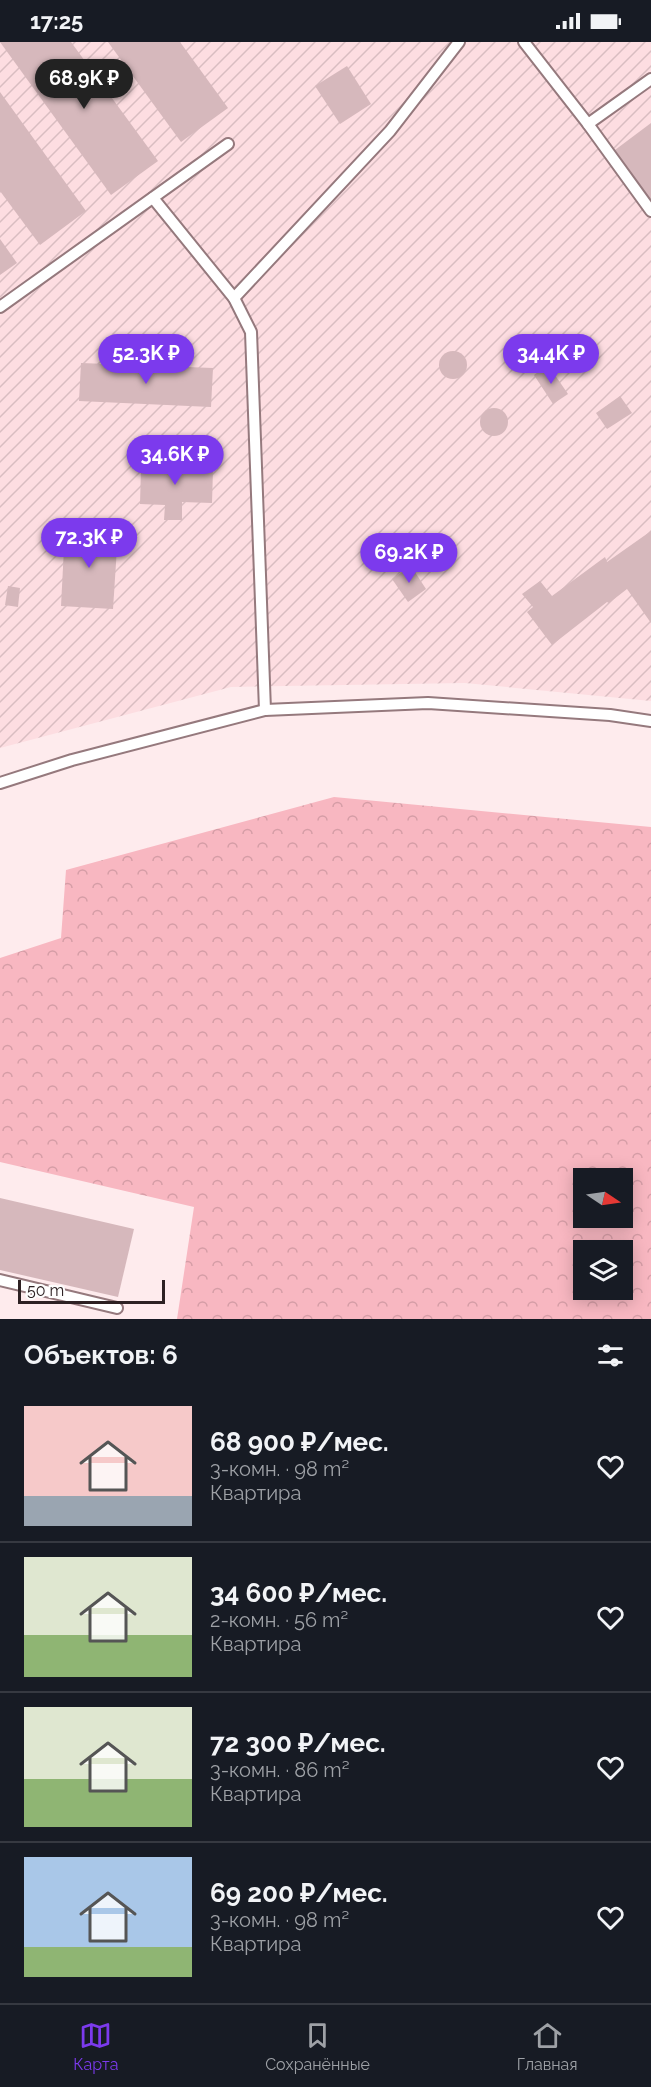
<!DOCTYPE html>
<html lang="ru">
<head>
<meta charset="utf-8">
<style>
	body { margin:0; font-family:Raleway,sans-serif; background:#242831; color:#f1f3f6; height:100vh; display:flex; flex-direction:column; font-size:22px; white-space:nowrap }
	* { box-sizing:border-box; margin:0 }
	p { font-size:20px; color:#9ea1a6 }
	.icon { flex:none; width:33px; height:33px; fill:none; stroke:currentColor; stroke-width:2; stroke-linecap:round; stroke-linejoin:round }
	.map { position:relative; height:1277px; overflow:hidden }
	.drawer { display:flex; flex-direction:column; background:#171b24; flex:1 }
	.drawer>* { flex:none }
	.needle { width:39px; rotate:103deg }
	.controls { position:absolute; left:573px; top:1126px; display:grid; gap:12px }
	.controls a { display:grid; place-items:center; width:60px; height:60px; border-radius:0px; background:#171b24; box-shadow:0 3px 15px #0003; font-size:30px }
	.scale { position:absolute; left:18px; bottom:15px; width:147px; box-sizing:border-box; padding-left:6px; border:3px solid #2d2123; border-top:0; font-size:16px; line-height:21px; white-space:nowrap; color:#2d2123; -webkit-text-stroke:4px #fdfdfd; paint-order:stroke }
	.price { position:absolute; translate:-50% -51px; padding:0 14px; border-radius:21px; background:#7c3aed; color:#fff; font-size:20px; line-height:39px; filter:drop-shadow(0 2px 3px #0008) }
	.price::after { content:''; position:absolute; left:50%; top:36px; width:18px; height:14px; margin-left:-9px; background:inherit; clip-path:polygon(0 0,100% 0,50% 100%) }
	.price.active { background:#222; color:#fff }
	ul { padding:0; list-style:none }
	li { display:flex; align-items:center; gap:18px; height:150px; padding:0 24px }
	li+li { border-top:2px solid #363941 }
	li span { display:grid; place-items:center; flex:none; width:168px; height:120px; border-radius:0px; color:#555 }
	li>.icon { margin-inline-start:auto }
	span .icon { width:72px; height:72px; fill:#fffc; stroke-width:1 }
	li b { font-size:26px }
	h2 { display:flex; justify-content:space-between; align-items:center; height:72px; padding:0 24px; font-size:26px }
	.status { display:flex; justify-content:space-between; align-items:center; height:42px; padding:0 30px; background:#171b24; direction:ltr }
	.status svg { height:16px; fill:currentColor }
	.tab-bar { display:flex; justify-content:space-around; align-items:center; height:84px; border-top:2px solid #363941; background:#171b24; font-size:16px; color:#9ea1a6 }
	.tab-bar a { display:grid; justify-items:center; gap:3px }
	.tab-bar .active { color:#7c3aed }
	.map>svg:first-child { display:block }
	.industrial { fill:url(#industrial-furrows) }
	.forest { fill:url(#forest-crowns); fill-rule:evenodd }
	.building { fill:#d6b8bc }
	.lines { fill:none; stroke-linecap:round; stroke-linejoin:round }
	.lane-casing { stroke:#95797d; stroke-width:14 }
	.lane { stroke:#fff; stroke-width:10 }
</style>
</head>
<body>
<div class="status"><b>17:25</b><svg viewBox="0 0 49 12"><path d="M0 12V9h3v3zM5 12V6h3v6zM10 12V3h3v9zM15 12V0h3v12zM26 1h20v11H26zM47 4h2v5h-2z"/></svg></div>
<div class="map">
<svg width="651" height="1277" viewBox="0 0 651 1277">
	<defs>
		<pattern id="industrial-furrows" width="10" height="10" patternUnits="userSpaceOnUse" patternTransform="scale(1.5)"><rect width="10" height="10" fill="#fddde1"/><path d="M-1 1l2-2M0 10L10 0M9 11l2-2" fill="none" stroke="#d9bdc1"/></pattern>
		<pattern id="forest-crowns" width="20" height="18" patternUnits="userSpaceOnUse" patternTransform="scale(1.5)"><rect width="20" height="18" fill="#f8b7c1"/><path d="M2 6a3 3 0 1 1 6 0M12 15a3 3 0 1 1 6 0" fill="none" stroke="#d59da6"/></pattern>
	</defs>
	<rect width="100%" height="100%" fill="#feebed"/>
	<!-- industrial -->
	<path class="industrial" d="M0 0H651V659L465 641 231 645 0 706Z"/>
	<!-- forest -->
	<path class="forest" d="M334 755 651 785V1277H177L194 1165 0 1120V916L61 896 66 828ZM584 1137H622V1176H584ZM584 1209H622V1248H584Z"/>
	<!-- building -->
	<g class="building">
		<path d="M0 0H71L158 119 111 153Z"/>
		<path d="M108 0H180L228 66 181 100Z"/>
		<path d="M347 24 371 62 340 82 315 44Z"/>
		<path d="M0 50 86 169 40 203 0 149Z"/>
		<path d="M651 81V158L615 108Z"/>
		<path d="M0 197 17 221 0 233Z"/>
		<circle cx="453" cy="323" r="14"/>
		<path d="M81 321 213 326 211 365 79 359Z"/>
		<path d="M548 323 568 352 553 362 534 333Z"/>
		<path d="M620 354 632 371 607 387 596 371Z"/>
		<circle cx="494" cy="380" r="14"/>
		<path d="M164 408H177V426L213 427 212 461 182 460V478H164L165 463 140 462 141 426H163Z"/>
		<path d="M65 487 118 490 113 567 61 564Z"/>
		<path d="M651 489V581L627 547 609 561 607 560 552 603 527 570 533 565 522 552 540 539 552 554 605 515 607 520Z"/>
		<path d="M411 524 426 547 408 560 392 537Z"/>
		<path d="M8 544 20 546 18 565 5 563Z"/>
		<path d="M0 1156 134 1187 118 1255 0 1228Z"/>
	</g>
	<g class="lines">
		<!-- lane casing -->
		<g class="lane-casing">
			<g id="lane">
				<path d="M524 0 588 82 651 169"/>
				<path d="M588 82 651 37"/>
				<path d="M153 156 234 256 251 290 265 668"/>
				<path d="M234 256 390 89 459 0"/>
				<path d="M0 265 228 102"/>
				<path d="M0 741 72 718 265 668 428 661 610 673 651 679"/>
				<path d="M0 1238 117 1266"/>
			</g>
		</g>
		<!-- lane -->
		<use href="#lane" class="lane"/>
	</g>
</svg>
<div class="controls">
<a><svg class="needle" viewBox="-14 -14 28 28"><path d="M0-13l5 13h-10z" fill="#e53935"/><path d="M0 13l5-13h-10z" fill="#9ea1a6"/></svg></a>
<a><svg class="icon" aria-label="layers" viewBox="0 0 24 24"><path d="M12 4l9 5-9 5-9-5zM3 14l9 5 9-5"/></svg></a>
</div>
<div class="scale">50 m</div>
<b class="price active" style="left:84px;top:68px">68.9K ₽</b>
<b class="price" style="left:146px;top:343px">52.3K ₽</b>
<b class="price" style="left:551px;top:343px">34.4K ₽</b>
<b class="price" style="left:175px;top:444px">34.6K ₽</b>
<b class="price" style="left:89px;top:527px">72.3K ₽</b>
<b class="price" style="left:409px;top:542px">69.2K ₽</b>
</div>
<section class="drawer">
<h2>Объектов: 6<svg class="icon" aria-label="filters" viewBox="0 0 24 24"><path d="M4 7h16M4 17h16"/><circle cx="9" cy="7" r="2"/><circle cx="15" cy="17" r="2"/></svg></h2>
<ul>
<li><span style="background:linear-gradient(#f6c9c9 75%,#9aa5b1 0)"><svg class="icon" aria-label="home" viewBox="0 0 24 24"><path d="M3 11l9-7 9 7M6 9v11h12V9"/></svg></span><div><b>68 900 ₽/мес.</b><p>3-комн. · 98 m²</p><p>Квартира</p></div><svg class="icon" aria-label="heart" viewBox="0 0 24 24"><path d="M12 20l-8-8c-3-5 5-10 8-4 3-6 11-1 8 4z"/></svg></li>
<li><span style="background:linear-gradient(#dfe7d0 65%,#8fb573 0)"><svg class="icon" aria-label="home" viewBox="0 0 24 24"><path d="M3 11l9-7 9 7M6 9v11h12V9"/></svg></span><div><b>34 600 ₽/мес.</b><p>2-комн. · 56 m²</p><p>Квартира</p></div><svg class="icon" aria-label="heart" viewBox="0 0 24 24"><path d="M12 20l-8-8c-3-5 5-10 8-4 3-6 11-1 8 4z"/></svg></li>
<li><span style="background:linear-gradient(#dfe7d0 60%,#8fb573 0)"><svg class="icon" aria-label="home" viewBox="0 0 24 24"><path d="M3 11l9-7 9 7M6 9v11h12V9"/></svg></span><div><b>72 300 ₽/мес.</b><p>3-комн. · 86 m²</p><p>Квартира</p></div><svg class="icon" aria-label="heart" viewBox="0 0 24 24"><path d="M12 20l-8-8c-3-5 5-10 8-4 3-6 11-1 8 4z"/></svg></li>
<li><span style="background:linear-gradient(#a9c7e8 75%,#8fb573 0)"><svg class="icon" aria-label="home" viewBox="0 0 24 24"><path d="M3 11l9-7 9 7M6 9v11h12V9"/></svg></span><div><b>69 200 ₽/мес.</b><p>3-комн. · 98 m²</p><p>Квартира</p></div><svg class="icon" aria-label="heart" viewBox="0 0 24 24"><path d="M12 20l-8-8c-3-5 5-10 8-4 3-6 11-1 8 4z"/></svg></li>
</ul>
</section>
<nav class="tab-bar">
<a class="active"><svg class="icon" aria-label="map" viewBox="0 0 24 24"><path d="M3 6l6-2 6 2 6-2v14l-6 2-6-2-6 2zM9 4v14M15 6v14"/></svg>Карта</a>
<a><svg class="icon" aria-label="saved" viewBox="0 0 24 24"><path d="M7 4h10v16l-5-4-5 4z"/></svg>Сохранённые</a>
<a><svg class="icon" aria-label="home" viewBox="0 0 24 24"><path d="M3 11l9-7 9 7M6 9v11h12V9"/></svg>Главная</a>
</nav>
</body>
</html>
